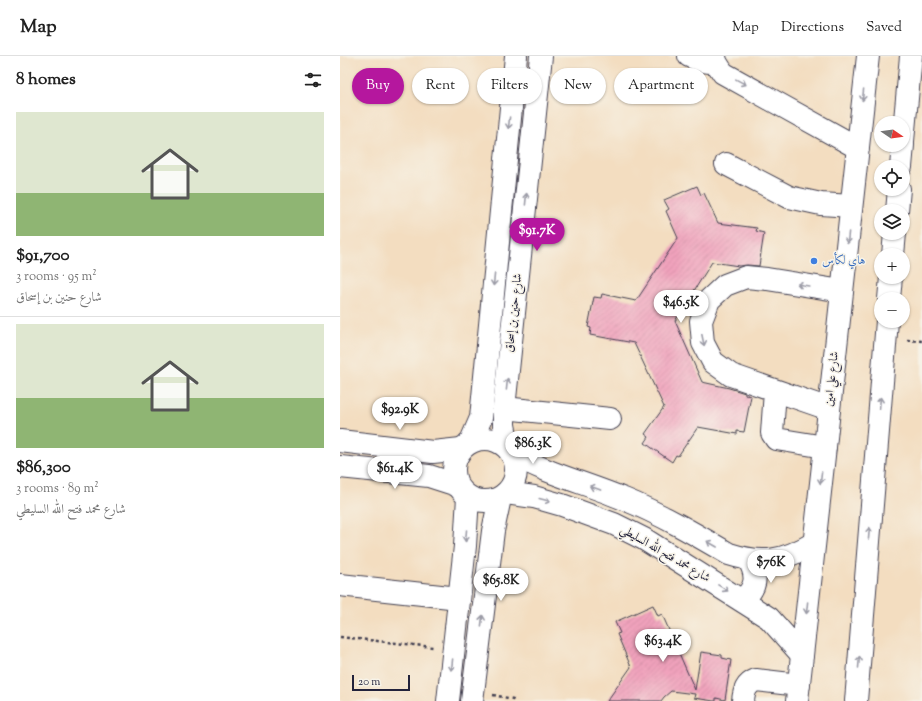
<!DOCTYPE html>
<html lang="en">
<head>
<meta charset="utf-8">
<style>
	body { margin:0; font-family:"Sorts Mill Goudy",Amiri,serif; background:#f6f6f6; color:#222; height:100vh; display:flex; flex-direction:column; font-size:15px; white-space:nowrap }
	* { box-sizing:border-box; margin:0 }
	p { font-size:13px; color:#767676 }
	.icon { flex:none; width:22px; height:22px; fill:none; stroke:currentColor; stroke-width:2; stroke-linecap:round; stroke-linejoin:round }
	.map { position:relative; flex:1; overflow:hidden }
	.drawer { display:flex; flex-direction:column; background:#fff; width:340px }
	.drawer>* { flex:none }
	.banner { position:absolute; left:12px; top:12px; width:380px; height:36px; display:flex; gap:8px }
	.needle { width:26px; rotate:103deg }
	.tools { position:absolute; left:534px; top:60px; display:grid; gap:8px }
	.tools a { display:grid; place-items:center; width:36px; height:36px; border-radius:50%; background:#fff; box-shadow:0 1px 3px #0004; font-size:20px }
	.scale { position:absolute; left:12px; bottom:10px; width:58px; box-sizing:border-box; padding-left:4px; border:2px solid #22223b; border-top:0; font-size:11px; line-height:14px; white-space:nowrap; color:#22223b; -webkit-text-stroke:3px #f7f3e8; paint-order:stroke }
	.price { position:absolute; translate:-50% -34px; padding:0 9px; border-radius:14px; background:#fff; color:#222; font-size:13px; line-height:26px; filter:drop-shadow(0 1px 2px #0008) }
	.price::after { content:''; position:absolute; left:50%; top:24px; width:12px; height:9px; margin-left:-6px; background:inherit; clip-path:polygon(0 0,100% 0,50% 100%) }
	.price.selected { background:#b5179e; color:#fff }
	ul { padding:0; list-style:none }
	li { display:grid; align-content:center; gap:8px; height:212px; padding:0 16px }
	li+li { border-top:1px solid #e0e0e0 }
	li span { display:grid; place-items:center; height:124px; border-radius:0px; color:#555 }
	li>.icon { margin-inline-start:auto }
	span .icon { width:72px; height:72px; fill:#fffc; stroke-width:1 }
	li b { font-size:17px }
	h2 { display:flex; justify-content:space-between; align-items:center; height:48px; padding:0 16px; font-size:17px }
	.chip { padding:0 14px; border-radius:18px; background:#fff; box-shadow:0 1px 3px #0004; font-size:14px; line-height:36px }
	.chip.selected { background:#b5179e; color:#fff }
	header { display:flex; align-items:center; gap:24px; box-sizing:border-box; height:56px; padding:0 20px; background:#fff; border-bottom:1px solid #e0e0e0 }
	header strong { font-size:19px }
	nav { display:flex; gap:22px; margin-inline-start:auto; font-size:14px }
	main { display:flex; flex:1; min-height:0 }
	.map>svg:first-child { display:block }
	.building { fill:url(#building-hatch) }
	.lines { fill:none; stroke-linecap:round; stroke-linejoin:round }
	.minor-casing { stroke:#413e4f; stroke-width:24 }
	.major-casing { stroke:#413e4f; stroke-width:24 }
	.path { stroke:#413e4f; stroke-width:2.5; stroke-dasharray:3 3; stroke-linecap:butt }
	.minor { stroke:#fff; stroke-width:22 }
	.major { stroke:#fff; stroke-width:22 }
	.oneway { stroke:#9c9ca7 }
	.shop-dot { fill:#3f7fe0; stroke:#f7f3e8; stroke-width:1.5 }
	.labels { text-anchor:middle; dominant-baseline:central; stroke-width:3; stroke-linejoin:round; paint-order:stroke }
	.shop-label { font-size:12px; fill:#366cbe; stroke:#f7f3e8; text-anchor:start }
	.street-label { font-size:12px; fill:#22223b; stroke:#f7f3e8 }
</style>
</head>
<body>
<header>
<strong>Map</strong>
<nav><a>Map</a><a>Directions</a><a>Saved</a></nav>
</header>
<main>
<section class="drawer">
<h2>8 homes<svg class="icon" aria-label="filters" viewBox="0 0 24 24"><path d="M4 7h16M4 17h16"/><circle cx="9" cy="7" r="2"/><circle cx="15" cy="17" r="2"/></svg></h2>
<ul>
<li><span style="background:linear-gradient(#dfe7d0 65%,#8fb573 0)"><svg class="icon" aria-label="home" viewBox="0 0 24 24"><path d="M3 11l9-7 9 7M6 9v11h12V9"/></svg></span><div><b>$91,700</b><p>3 rooms · 95 m²</p><p>شارع حنين بن إسحاق</p></div></li>
<li><span style="background:linear-gradient(#dfe7d0 60%,#8fb573 0)"><svg class="icon" aria-label="home" viewBox="0 0 24 24"><path d="M3 11l9-7 9 7M6 9v11h12V9"/></svg></span><div><b>$86,300</b><p>3 rooms · 89 m²</p><p>شارع محمد فتح الله السليطي</p></div></li>
</ul>
</section>
<div class="map">
<svg width="582" height="645" viewBox="0 0 582 645">
	<defs>
		<pattern id="building-hatch" width="6" height="6" patternUnits="userSpaceOnUse"><rect width="6" height="6" fill="#f0a2bc"/><path d="M-1 1l2-2M0 6l6-6M5 7l2-2" fill="none" stroke="#ce8ba2"/></pattern>
	</defs>
	<rect width="100%" height="100%" fill="#f7f3e8"/>
	<filter id="ink" filterUnits="userSpaceOnUse"><feTurbulence type="fractalNoise" baseFrequency=".025" numOctaves="2"/><feDisplacementMap in="SourceGraphic" scale="8" xChannelSelector="R" yChannelSelector="G"/><feConvolveMatrix kernelMatrix="1 2 1 2 8 2 1 2 1" color-interpolation-filters="sRGB"/></filter>
	<filter id="wash" filterUnits="userSpaceOnUse"><feTurbulence type="fractalNoise" baseFrequency=".012" numOctaves="4" result="noise"/><feDisplacementMap in="SourceGraphic" scale="16" xChannelSelector="R" yChannelSelector="G"/><feGaussianBlur stdDeviation="0.9" result="paint"/><feColorMatrix in="noise" values="0 0 0 0 0 0 0 0 0 0 0 0 0 0 0 0 0 1.4 0 .05"/><feComposite in="paint" operator="in"/></filter>
	<g filter="url(#wash)">
		<rect width="100%" height="100%" fill="#f3ddc0"/>
		<g id="blocks">
			<!-- building -->
			<g class="building">
				<path d="M357 130 361 139 364 137 378 167 417 172 416 175 424 177 419 210 407 209 399 210 372 206 335 265 362 326 389 332 405 337V339L411 340 404 376 397 375V378L358 371 338 400 336 399 332 406 305 387 309 381 305 378 324 351 294 287 250 279 251 272 248 271 254 241 261 242 262 238 296 245 338 182 326 155 329 153 324 144Z"/>
				<path d="M313 549 318 560 322 558 355 634 361 596 382 599V602L391 604 385 644 376 642V645H374L354 642 355 638 331 635 324 641 321 645H267L291 611 277 578 280 577 275 566Z"/>
			</g>
		</g>
	</g>
	<g filter="url(#ink)">
		<use href="#blocks" fill-opacity="0" stroke="#413e4f" stroke-width="1"/>
		<g class="lines">
			<!-- minor casing -->
			<g class="minor-casing">
				<g id="minor">
					<path d="M349 0C358 5 365 6 376 6"/>
					<path d="M375 0 376 6 383 17 518 92"/>
					<path d="M386 108 449 141 481 148 511 150"/>
					<path d="M435 335 432 377 436 383 485 391"/>
					<path d="M164 352 270 363"/>
					<path d="M489 353 391 319 373 306 363 287 361 265 369 244 385 229 406 221 427 223 502 235"/>
					<circle cx="145" cy="414" r="31"/>
					<path d="M0 385 93 396 121 393"/>
					<path d="M131 385 141 362 176 0"/>
					<path d="M169 394 164 369V352L201 0"/>
					<path d="M171 397C207 418 246 427 284 443 321 458 355 478 389 498 423 509 444 505 474 487"/>
					<path d="M0 411 89 420 117 429"/>
					<path d="M166 437 194 441 222 449 274 468 304 483 429 562 462 599"/>
					<path d="M0 529 119 542"/>
					<path d="M402 544C417 532 418 519 408 503"/>
					<path d="M108 645 125 490 128 441"/>
					<path d="M132 645 153 475 160 442"/>
					<path d="M403 645C404 635 406 628 416 624L459 629"/>
				</g>
			</g>
			<!-- major casing -->
			<g class="major-casing">
				<g id="major">
					<path d="M563 85 571 0"/>
					<path d="M561 111 563 89"/>
					<path d="M557 155 559 133"/>
					<path d="M553 199 555 177"/>
					<path d="M549 243 551 221"/>
					<path d="M457 645 528 0"/>
					<path d="M516 645 547 265"/>
				</g>
			</g>
			<!-- path -->
			<g class="path">
				<path d="M567 284 582 285"/>
				<path d="M0 581 93 591"/>
				<path d="M153 639 173 643 176 645"/>
			</g>
			<!-- minor -->
			<use href="#minor" class="minor"/>
			<!-- major -->
			<use href="#major" class="major"/>
		</g>
		<!-- one-way arrows -->
		<defs><path id="oneway-shaft" d="M-6 0H5M1.5-3L5.5 0L1.5 3" fill="none" stroke-width="1.6" stroke-linecap="round" stroke-linejoin="round"/></defs>
		<g class="oneway">
			<use href="#oneway-shaft" transform="translate(401 26) rotate(29)"/>
			<use href="#oneway-shaft" transform="translate(523 39) rotate(96)"/>
			<use href="#oneway-shaft" transform="translate(169 67) rotate(96)"/>
			<use href="#oneway-shaft" transform="translate(186 143) rotate(-84)"/>
			<use href="#oneway-shaft" transform="translate(508 182) rotate(96)"/>
			<use href="#oneway-shaft" transform="translate(154 224) rotate(96)"/>
			<use href="#oneway-shaft" transform="translate(463 229) rotate(-171)"/>
			<use href="#oneway-shaft" transform="translate(363 284) rotate(78)"/>
			<use href="#oneway-shaft" transform="translate(167 328) rotate(-84)"/>
			<use href="#oneway-shaft" transform="translate(540 347) rotate(-85)"/>
			<use href="#oneway-shaft" transform="translate(481 422) rotate(96)"/>
			<use href="#oneway-shaft" transform="translate(255 432) rotate(-160)"/>
			<use href="#oneway-shaft" transform="translate(205 444) rotate(15)"/>
			<use href="#oneway-shaft" transform="translate(529 477) rotate(-85)"/>
			<use href="#oneway-shaft" transform="translate(126 480) rotate(95)"/>
			<use href="#oneway-shaft" transform="translate(372 488) rotate(-150)"/>
			<use href="#oneway-shaft" transform="translate(383 532) rotate(32)"/>
			<use href="#oneway-shaft" transform="translate(467 552) rotate(96)"/>
			<use href="#oneway-shaft" transform="translate(142 565) rotate(-83)"/>
			<use href="#oneway-shaft" transform="translate(519 606) rotate(-85)"/>
			<use href="#oneway-shaft" transform="translate(112 609) rotate(96)"/>
		</g>
	</g>
	<!-- markers -->
	<circle class="shop-dot" cx="474" cy="205" r="4"/>
	<g class="labels">
		<!-- shop labels -->
		<g class="shop-label">
			<text x="482" y="205">هاي لكأس</text>
		</g>
		<!-- street labels -->
		<g class="street-label">
			<text transform="translate(174 257) rotate(-84)">شارع حنين بن إسحاق</text>
			<text transform="translate(492 323) rotate(-84)">شارع علي امين</text>
			<text transform="translate(325 498) rotate(30)">شارع محمد فتح الله السليطي</text>
		</g>
	</g>
</svg>
<div class="tools">
<a><svg class="needle" viewBox="-14 -14 28 28"><path d="M0-13l5 13h-10z" fill="#e53935"/><path d="M0 13l5-13h-10z" fill="#767676"/></svg></a>
<a><svg class="icon" aria-label="locate" viewBox="0 0 24 24"><circle cx="12" cy="12" r="6"/><path d="M12 2v4M12 18v4M2 12h4M18 12h4"/></svg></a>
<a><svg class="icon" aria-label="layers" viewBox="0 0 24 24"><path d="M12 4l9 5-9 5-9-5zM3 14l9 5 9-5"/></svg></a>
<a>+</a>
<a>−</a>
</div>
<div class="scale">20 m</div>
<b class="price selected" style="left:197px;top:196px">$91.7K</b>
<b class="price" style="left:341px;top:268px">$46.5K</b>
<b class="price" style="left:60px;top:375px">$92.9K</b>
<b class="price" style="left:193px;top:409px">$86.3K</b>
<b class="price" style="left:55px;top:434px">$61.4K</b>
<b class="price" style="left:431px;top:528px">$76K</b>
<b class="price" style="left:161px;top:546px">$65.8K</b>
<b class="price" style="left:323px;top:607px">$63.4K</b>
<div class="banner">
<a class="chip selected">Buy</a>
<a class="chip">Rent</a>
<a class="chip">Filters</a>
<a class="chip">New</a>
<a class="chip">Apartment</a>
</div>
</div>
</main>
</body>
</html>
